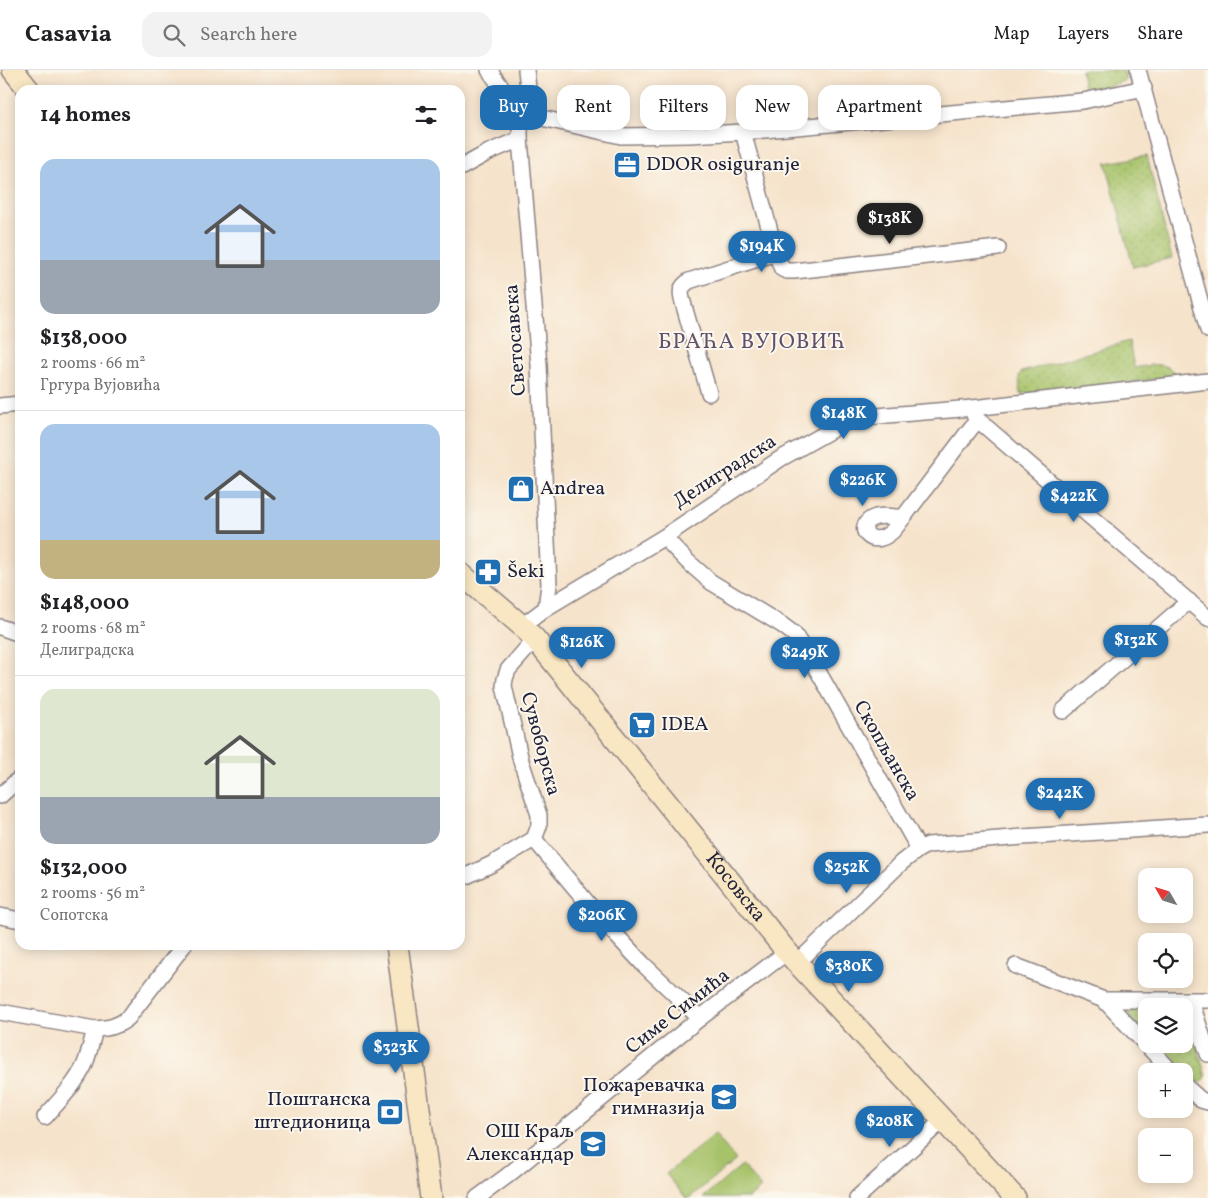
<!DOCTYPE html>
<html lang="en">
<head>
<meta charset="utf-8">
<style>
	body { margin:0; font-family:Vollkorn,serif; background:#f2f2f2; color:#202124; height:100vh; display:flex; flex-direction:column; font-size:19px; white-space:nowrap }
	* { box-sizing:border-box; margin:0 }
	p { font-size:16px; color:#757577 }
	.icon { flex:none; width:28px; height:28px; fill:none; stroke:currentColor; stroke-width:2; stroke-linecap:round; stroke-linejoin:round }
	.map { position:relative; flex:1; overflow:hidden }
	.details { position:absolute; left:15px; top:15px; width:450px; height:865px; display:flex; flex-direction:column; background:#fff; border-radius:15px; box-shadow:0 2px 12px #0003 }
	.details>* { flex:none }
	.top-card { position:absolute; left:480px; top:15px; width:475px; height:45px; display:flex; gap:10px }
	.needle { width:32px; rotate:309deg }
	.buttons { position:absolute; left:1138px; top:798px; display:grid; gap:10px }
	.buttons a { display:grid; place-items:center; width:55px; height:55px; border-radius:10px; background:#fff; box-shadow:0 2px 12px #0003; font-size:25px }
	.price { position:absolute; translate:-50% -42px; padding:0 11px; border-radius:18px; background:#1f6fb2; color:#fff; font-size:16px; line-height:32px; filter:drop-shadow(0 1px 2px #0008) }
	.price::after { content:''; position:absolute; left:50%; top:30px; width:15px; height:11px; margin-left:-8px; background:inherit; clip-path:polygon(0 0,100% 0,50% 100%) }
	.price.selected { background:#222; color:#fff }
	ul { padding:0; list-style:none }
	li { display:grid; align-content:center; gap:10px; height:265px; padding:0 25px }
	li+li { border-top:1px solid #e0e0e0 }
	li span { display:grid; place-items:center; height:155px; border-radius:15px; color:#555 }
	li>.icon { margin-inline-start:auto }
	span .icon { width:90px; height:90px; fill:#fffc; stroke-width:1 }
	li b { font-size:21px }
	h2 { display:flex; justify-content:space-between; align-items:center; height:60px; padding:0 25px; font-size:21px }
	.tag { padding:0 18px; border-radius:15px; background:#fff; box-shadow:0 2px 12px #0003; font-size:18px; line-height:45px }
	.tag.selected { background:#1f6fb2; color:#fff }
	header { display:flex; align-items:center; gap:30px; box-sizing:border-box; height:70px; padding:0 25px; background:#fff; border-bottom:1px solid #e0e0e0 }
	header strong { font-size:24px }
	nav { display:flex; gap:28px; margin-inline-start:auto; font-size:18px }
	.search { width:350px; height:45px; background:#f2f2f2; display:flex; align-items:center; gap:12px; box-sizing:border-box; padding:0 18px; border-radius:15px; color:#757577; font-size:19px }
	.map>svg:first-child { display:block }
	.park { fill:url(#park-dots); stroke:#647252 }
	.garden { fill:#a7c36a; stroke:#647252 }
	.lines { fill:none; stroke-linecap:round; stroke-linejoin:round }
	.street-casing { stroke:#8c8283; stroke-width:18 }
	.secondary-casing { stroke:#8c8283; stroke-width:24 }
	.street { stroke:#fff; stroke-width:15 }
	.secondary { stroke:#f9e7c3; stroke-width:21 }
	.labels { text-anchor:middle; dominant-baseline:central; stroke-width:4; stroke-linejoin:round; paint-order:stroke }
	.poi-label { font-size:20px; fill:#22223b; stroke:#fbf7ec; text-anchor:start }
	.street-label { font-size:20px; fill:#22223b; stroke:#fbf7ec }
	.quarter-label { font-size:22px; letter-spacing:1px; fill:#61516d; stroke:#fbf7ec }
</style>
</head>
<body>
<header>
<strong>Casavia</strong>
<div class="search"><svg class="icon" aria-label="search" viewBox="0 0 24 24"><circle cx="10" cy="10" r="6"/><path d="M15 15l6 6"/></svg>Search here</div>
<nav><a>Map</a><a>Layers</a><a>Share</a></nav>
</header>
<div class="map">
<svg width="1208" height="1128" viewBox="0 0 1208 1128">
	<defs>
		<pattern id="park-dots" width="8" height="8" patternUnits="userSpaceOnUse" patternTransform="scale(1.25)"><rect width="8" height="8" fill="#a7c36a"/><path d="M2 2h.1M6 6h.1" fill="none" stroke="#8fa75d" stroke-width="1.8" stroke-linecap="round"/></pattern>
	</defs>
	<rect width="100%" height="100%" fill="#fbf7ec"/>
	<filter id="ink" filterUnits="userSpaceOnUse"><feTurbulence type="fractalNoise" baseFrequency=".02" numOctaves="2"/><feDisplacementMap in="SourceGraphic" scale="10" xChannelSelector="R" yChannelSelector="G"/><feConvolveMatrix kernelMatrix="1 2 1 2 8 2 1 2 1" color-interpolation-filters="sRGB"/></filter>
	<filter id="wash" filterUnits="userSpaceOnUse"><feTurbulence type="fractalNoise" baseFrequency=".0096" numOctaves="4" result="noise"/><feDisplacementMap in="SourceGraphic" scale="20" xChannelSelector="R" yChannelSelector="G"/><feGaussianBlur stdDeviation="1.12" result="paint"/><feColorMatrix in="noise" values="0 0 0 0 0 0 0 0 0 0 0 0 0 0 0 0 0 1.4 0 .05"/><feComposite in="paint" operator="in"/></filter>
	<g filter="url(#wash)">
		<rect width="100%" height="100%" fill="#f6e3cb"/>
		<!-- park -->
		<g class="park">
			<path d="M1081 0H1123L1126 10 1085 25Z"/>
			<path d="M1147 86 1172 188 1133 197 1106 93Z"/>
			<path d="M1129 271 1134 298C1153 295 1161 290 1177 304L1165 308 1020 324 1019 305 1022 302Z"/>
			<path d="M1134 936H1146V965L1129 946V941Z"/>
			<path d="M1184 939 1187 942 1206 1007 1202 1012C1193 1013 1190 1011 1184 1005V1001H1180L1155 974H1184Z"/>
		</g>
		<!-- garden -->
		<g class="garden">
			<path d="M715 1064 736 1090 689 1128H686L666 1104Z"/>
			<path d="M742 1095 761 1118 749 1128H703Z"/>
		</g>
	</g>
	<g filter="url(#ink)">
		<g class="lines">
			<!-- street casing -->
			<g class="street-casing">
				<g id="street">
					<path d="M489 0 520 43 621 66 689 65 743 62 1083 31 1144 18"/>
					<path d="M526 0 528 18 520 43V69L539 295 549 515 546 538"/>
					<path d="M1138 0 1208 260"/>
					<path d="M460 98 489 82 520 69"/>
					<path d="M776 183 782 199 787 201H794L998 178"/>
					<path d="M709 323 682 229C680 220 681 217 689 211L776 183 743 62"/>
					<path d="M0 336 20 334"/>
					<path d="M973 338 974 345 978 350 1208 548"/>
					<path d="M903 448C895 447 884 445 876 447 850 455 874 485 896 457L971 358 978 350"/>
					<path d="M664 467 687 491 711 512 782 555 794 564 819 603 919 779"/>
					<path d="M522 556 546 538 664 467 780 389 851 349 888 345 973 338 1208 311"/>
					<path d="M0 557 20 564"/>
					<path d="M1063 641 1189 531"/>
					<path d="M0 726 20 708"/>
					<path d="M534 769 601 849 643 894 700 948"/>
					<path d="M460 809 492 794 534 769 539 756V745L521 691 504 616 505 609 508 600 535 569"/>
					<path d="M0 846 20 850"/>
					<path d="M797 893 902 792 919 779 928 775 1023 767 1208 755"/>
					<path d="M1016 896 1104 930H1208"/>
					<path d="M1104 930 1171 1001"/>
					<path d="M1191 931 1208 984"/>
					<path d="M0 942 95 959"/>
					<path d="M1184 1015 1201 1030 1208 1032"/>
					<path d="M45 1047C59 1031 76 1014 85 994 89 983 92 971 95 959 109 958 117 957 128 948L184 875"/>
					<path d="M477 1128 507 1106 700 948 787 882"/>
					<path d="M857 1128 943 1050"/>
				</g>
			</g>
			<!-- secondary casing -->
			<g class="secondary-casing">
				<g id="secondary">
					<path d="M13 0 29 20"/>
					<path id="s1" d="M460 503 522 556 535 569 787 882 1015 1128"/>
					<path d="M397 875 431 1128"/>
				</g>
			</g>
			<!-- street -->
			<use href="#street" class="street"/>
			<!-- secondary -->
			<use href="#secondary" class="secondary"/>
		</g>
	</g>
	<!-- icons -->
	<defs>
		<g id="office-square" transform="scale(1.4375)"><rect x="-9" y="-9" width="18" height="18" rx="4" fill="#1f6fb2" stroke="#fbf7ec"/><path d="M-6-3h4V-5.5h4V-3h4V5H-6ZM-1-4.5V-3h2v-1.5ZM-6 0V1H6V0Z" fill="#fff"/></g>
		<g id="shop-square" transform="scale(1.4375)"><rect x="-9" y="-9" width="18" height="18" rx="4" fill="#1f6fb2" stroke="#fbf7ec"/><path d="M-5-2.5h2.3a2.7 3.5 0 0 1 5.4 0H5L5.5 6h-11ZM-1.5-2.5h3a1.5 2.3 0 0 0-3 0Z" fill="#fff"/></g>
		<g id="pharmacy-square" transform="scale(1.4375)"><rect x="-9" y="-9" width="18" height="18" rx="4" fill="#1f6fb2" stroke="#fbf7ec"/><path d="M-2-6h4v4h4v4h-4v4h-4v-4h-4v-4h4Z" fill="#fff"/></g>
		<g id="supermarket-square" transform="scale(1.4375)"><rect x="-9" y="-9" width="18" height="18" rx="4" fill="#1f6fb2" stroke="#fbf7ec"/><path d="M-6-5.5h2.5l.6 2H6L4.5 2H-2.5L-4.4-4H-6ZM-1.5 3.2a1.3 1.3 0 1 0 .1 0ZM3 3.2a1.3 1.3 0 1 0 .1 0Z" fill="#fff"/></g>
		<g id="school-square" transform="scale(1.4375)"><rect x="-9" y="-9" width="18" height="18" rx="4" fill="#1f6fb2" stroke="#fbf7ec"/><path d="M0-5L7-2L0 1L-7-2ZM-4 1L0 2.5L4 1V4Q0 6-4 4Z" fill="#fff"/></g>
		<g id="bank-square" transform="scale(1.4375)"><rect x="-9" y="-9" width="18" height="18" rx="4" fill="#1f6fb2" stroke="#fbf7ec"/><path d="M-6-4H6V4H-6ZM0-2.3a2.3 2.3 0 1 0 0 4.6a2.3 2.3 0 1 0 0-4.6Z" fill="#fff"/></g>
	</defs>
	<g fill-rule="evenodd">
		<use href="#office-square" x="627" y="95"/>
		<use href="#shop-square" x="521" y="419"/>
		<use href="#pharmacy-square" x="488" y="502"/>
		<use href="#supermarket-square" x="642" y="655"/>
		<use href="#school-square" x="724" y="1027"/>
		<use href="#bank-square" x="390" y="1042"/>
		<use href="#school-square" x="593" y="1074"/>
	</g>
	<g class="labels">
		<!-- poi labels -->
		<g class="poi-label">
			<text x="646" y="95">DDOR osiguranje</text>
			<text x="540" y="419">Andrea</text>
			<text x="507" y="502">Šeki</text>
			<text x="661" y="655">IDEA</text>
			<text x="705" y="1016" text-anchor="end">Пожаревачка<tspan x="705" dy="23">гимназија</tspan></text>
			<text x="371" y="1030" text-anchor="end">Поштанска<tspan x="371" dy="23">штедионица</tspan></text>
			<text x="574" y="1062" text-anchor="end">ОШ Краљ<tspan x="574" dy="23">Александар</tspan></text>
		</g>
		<!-- street labels -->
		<g class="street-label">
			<text transform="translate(516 270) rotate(-94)">Светосавска</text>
			<text transform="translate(725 402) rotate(-33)">Делиградска</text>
			<text transform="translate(540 674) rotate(75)">Сувоборска</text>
			<text transform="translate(886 681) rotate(60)">Скопљанска</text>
			<text stroke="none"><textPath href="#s1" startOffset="419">Косовска</textPath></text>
			<text transform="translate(678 942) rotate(-38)">Симе Симића</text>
		</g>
		<!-- quarter labels -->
		<g class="quarter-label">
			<text x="752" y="272">БРАЋА ВУЈОВИЋ</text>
		</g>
	</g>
</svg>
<div class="buttons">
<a><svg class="needle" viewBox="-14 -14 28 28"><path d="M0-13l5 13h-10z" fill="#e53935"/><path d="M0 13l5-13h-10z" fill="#757577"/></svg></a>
<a><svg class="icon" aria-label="locate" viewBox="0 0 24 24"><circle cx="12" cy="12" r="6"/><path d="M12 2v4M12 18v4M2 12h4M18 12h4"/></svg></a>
<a><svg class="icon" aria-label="layers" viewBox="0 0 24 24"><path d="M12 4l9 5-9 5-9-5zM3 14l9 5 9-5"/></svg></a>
<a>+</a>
<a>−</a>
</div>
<b class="price selected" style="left:890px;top:175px">$138K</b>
<b class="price" style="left:762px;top:203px">$194K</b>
<b class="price" style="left:844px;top:370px">$148K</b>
<b class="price" style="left:863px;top:437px">$226K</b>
<b class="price" style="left:1074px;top:453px">$422K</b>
<b class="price" style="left:1136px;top:597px">$132K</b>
<b class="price" style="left:582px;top:599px">$126K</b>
<b class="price" style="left:805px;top:609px">$249K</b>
<b class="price" style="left:1060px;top:750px">$242K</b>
<b class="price" style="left:847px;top:824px">$252K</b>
<b class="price" style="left:602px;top:872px">$206K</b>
<b class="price" style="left:849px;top:923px">$380K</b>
<b class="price" style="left:396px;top:1004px">$323K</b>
<b class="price" style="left:890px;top:1078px">$208K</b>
<div class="top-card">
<a class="tag selected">Buy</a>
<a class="tag">Rent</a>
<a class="tag">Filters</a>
<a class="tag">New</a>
<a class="tag">Apartment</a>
</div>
<section class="details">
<h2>14 homes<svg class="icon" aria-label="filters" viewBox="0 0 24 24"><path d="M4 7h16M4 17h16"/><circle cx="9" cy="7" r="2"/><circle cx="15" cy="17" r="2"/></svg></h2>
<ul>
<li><span style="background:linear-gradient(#a9c7e8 65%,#9aa5b1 0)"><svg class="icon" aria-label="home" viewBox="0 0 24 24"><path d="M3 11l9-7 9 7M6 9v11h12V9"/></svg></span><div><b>$138,000</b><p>2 rooms · 66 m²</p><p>Гргура Вујовића</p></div></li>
<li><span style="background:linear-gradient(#a9c7e8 75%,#c2b280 0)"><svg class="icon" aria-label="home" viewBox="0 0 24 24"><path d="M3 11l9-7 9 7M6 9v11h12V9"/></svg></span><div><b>$148,000</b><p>2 rooms · 68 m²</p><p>Делиградска</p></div></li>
<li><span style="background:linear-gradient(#dfe7d0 70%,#9aa5b1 0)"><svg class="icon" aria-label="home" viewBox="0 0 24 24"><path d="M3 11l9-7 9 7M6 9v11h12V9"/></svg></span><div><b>$132,000</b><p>2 rooms · 56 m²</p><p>Сопотска</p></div></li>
</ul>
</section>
</div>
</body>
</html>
